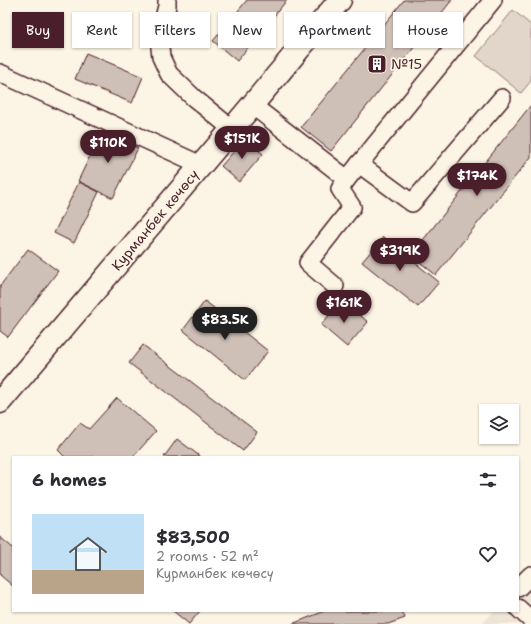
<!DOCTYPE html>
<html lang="en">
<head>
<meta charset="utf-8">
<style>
	body { margin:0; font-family:"Shantell Sans",sans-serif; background:#f7f7f7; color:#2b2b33; height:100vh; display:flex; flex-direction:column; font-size:15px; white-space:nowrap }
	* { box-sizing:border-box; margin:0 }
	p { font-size:13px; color:#7c7c81 }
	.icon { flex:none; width:22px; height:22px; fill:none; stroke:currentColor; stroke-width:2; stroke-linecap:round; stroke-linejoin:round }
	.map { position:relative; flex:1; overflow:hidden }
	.details { position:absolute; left:12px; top:456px; width:507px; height:156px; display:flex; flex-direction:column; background:#fff; border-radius:0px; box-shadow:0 1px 3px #0004 }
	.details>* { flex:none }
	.guide { position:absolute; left:12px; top:12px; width:507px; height:36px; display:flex; gap:8px }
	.buttons { position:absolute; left:479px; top:404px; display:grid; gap:8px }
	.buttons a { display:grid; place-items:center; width:40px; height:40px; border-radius:0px; background:#fff; box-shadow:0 1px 3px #0004; font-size:20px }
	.price { position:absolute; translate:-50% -34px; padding:0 9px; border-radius:14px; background:#4a1f2b; color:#fff; font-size:13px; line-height:26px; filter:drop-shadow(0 1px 2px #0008) }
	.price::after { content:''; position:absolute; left:50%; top:24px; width:12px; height:9px; margin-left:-6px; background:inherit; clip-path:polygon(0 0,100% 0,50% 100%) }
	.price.selected { background:#222; color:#fff }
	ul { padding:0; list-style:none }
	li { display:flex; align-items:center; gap:12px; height:100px; padding:0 20px }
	li span { display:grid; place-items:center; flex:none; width:112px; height:80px; border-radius:0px; color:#555 }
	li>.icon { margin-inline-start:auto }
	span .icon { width:48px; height:48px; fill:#fffc; stroke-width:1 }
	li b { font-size:17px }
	h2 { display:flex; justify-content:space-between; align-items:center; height:48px; padding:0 20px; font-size:17px }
	.chip { padding:0 14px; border-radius:0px; background:#fff; box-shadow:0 1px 3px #0004; font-size:14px; line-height:36px }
	.chip.selected { background:#4a1f2b; color:#fff }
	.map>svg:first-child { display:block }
	.built { fill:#eee5d7 }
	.green { fill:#e2d5ca; stroke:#967a7a }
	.building { fill:#cfc0b7; stroke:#4a1f2b }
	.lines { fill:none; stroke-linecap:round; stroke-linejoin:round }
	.minor-casing { stroke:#4a1f2b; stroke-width:20 }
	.major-casing { stroke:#4a1f2b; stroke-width:25 }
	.minor { stroke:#fcf5e5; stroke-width:17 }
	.major { stroke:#fcf5e5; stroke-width:22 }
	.labels { text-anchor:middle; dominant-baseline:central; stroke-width:3.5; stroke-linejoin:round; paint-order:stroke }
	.poi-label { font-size:14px; fill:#4a1f2b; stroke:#fcf5e5; text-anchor:start }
	.street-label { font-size:14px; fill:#4a1f2b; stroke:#fcf5e5 }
</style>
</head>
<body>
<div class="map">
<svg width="531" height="624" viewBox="0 0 531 624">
	<rect width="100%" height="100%" fill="#fcf5e5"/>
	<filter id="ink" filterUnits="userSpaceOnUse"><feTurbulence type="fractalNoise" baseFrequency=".025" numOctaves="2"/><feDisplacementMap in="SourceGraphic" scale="8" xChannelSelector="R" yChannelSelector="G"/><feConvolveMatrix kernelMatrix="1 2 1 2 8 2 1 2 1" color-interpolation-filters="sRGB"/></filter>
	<g filter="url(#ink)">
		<!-- built -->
		<path class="built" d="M531 573V624H482L494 611H518V586Z"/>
		<!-- green -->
		<path class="green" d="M513 10 531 25V81L521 93 476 56Z"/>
		<!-- building -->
		<g class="building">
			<path d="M247 0H287L237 61 213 41Z"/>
			<path d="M404 0H452L331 151 301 127Z"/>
			<path d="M86 53 143 77 132 103 75 79Z"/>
			<path d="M531 105V157L436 275 411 255Z"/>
			<path d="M102 131 138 148 113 198 78 181Z"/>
			<path d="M245 139 263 154 239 182 221 166Z"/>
			<path d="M79 182 99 192 74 243 54 233Z"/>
			<path d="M383 237 439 282 418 307 362 262Z"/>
			<path d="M28 249 58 271 8 337 0 331V286Z"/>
			<path d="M342 300 368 322 347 347 321 325Z"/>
			<path d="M205 301 268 351 245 380 183 330Z"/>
			<path d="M143 345 257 432 243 451 129 363Z"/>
			<path d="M117 398 156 431 133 457H65L58 450 80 423 89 429Z"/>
			<path d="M177 439 201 457H164Z"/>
			<path d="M0 537 13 548V586L0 575Z"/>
			<path d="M173 611H200L189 624Z"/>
			<path d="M325 611H402L405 618 388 624H292Z"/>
		</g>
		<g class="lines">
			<!-- minor casing -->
			<g class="minor-casing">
				<g id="minor">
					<path d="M167 0V6L159 38 161 57 169 74 194 98 232 129"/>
					<path d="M0 73 201 165"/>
					<path d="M252 105 347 179 493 0"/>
					<path d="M359 164 412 203 502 98"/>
					<path d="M335 286 308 263 352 207 340 189 347 179"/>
					<path d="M518 588 531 575"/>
					<path d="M518 608 531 620"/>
				</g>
			</g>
			<!-- major casing -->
			<g class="major-casing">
				<path id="major" d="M0 402 232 129 340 0"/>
			</g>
			<!-- minor -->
			<use href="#minor" class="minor"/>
			<!-- major -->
			<use href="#major" class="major"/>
		</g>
	</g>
	<!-- icons -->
	<defs>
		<g id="building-square" transform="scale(1)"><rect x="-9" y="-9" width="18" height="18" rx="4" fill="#4a1f2b" stroke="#fcf5e5"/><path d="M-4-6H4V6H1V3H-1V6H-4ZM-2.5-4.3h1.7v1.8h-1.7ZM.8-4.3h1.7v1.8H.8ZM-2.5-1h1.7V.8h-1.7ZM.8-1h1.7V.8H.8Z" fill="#fff"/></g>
	</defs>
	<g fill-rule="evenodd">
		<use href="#building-square" x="377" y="64"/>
	</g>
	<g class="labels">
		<!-- poi labels -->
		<g class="poi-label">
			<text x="391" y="64">№15</text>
		</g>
		<!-- street labels -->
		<g class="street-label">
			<text transform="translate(155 220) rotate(-50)">Курманбек көчөсү</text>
		</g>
	</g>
</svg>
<div class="buttons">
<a><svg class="icon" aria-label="layers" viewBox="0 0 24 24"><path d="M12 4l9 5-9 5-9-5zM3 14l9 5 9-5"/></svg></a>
</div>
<b class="price" style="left:242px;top:160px">$151K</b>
<b class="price" style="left:108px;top:164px">$110K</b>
<b class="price" style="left:477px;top:197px">$174K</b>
<b class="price" style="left:400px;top:272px">$319K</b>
<b class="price" style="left:344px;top:324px">$161K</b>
<b class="price selected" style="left:225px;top:341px">$83.5K</b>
<div class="guide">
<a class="chip selected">Buy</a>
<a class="chip">Rent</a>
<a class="chip">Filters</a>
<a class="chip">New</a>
<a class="chip">Apartment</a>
<a class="chip">House</a>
</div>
<section class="details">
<h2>6 homes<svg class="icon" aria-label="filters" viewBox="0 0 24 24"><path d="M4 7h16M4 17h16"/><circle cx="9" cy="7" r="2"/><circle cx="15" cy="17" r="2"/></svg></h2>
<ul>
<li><span style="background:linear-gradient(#bfe0f5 70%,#b9a48a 0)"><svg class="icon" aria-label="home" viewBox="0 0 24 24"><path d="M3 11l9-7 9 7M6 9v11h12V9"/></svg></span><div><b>$83,500</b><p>2 rooms · 52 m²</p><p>Курманбек көчөсү</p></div><svg class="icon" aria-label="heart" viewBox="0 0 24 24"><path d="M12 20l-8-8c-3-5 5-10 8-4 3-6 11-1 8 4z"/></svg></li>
</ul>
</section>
</div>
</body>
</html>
